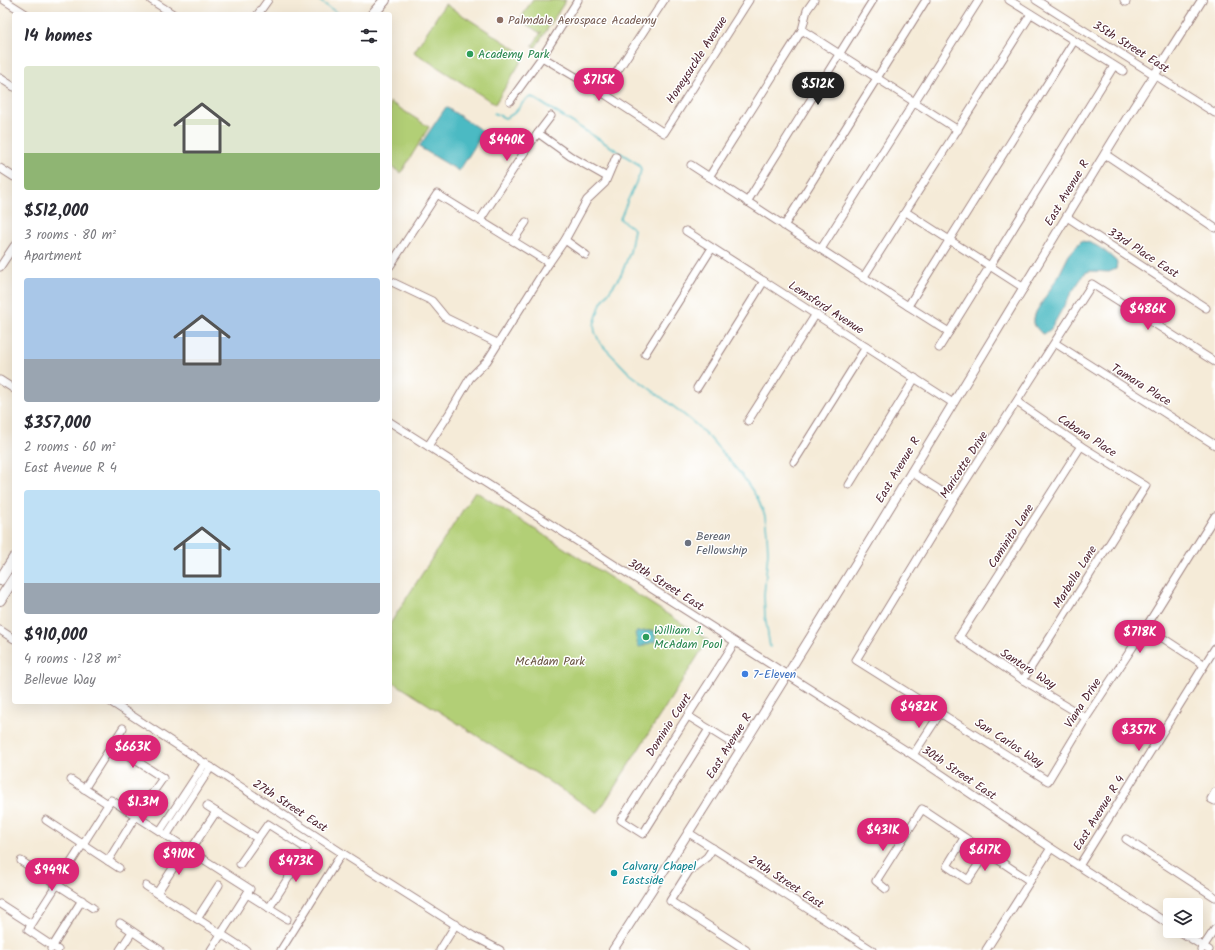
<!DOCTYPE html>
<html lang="en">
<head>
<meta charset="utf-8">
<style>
	body { margin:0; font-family:Kalam,sans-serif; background:#f7f7f7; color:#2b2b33; height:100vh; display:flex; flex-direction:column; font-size:15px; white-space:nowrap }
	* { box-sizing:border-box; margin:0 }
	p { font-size:13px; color:#7c7c81 }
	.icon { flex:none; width:22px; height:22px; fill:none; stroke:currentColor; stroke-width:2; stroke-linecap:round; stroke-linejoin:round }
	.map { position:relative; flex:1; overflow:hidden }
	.details { position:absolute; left:12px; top:12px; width:380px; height:692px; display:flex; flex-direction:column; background:#fff; border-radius:4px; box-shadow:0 4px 16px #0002 }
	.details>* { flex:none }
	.tools { position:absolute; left:1163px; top:898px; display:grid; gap:8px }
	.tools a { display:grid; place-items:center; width:40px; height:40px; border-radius:4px; background:#fff; box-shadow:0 4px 16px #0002; font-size:20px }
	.price { position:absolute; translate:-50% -34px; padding:0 9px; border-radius:14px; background:#db2777; color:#fff; font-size:13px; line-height:26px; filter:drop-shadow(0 1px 2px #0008) }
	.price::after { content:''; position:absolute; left:50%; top:24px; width:12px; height:9px; margin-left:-6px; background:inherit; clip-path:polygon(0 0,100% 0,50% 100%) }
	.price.selected { background:#222; color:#fff }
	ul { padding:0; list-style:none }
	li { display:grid; align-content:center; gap:8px; height:212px; padding:0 12px }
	li span { display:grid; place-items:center; height:124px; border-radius:4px; color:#555 }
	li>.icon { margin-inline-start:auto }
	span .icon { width:72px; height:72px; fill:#fffc; stroke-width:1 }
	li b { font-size:17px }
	h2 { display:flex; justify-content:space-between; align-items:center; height:48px; padding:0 12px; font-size:17px }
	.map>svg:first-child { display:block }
	.green { fill:#b2cf76; stroke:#7e7750 }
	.water { fill:#4cbac3; stroke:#4b6c77 }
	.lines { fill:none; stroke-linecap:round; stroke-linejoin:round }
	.stream { stroke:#4cbac3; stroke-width:1.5 }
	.minor-casing { stroke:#a08582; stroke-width:9 }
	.major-casing { stroke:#a08582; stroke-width:10 }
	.highway-casing { stroke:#a08582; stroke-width:12 }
	.minor { stroke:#fff; stroke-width:7 }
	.major { stroke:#fff; stroke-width:8 }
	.highway { stroke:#fff; stroke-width:10 }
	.education-dot { fill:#8d6e63; stroke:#fff; stroke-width:1.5 }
	.leisure-dot { fill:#2e9e5b; stroke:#fff; stroke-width:1.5 }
	.worship-dot { fill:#6b7280; stroke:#fff; stroke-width:1.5 }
	.shop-dot { fill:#3f7fe0; stroke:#fff; stroke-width:1.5 }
	.culture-dot { fill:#0f9aa8; stroke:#fff; stroke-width:1.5 }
	.labels { text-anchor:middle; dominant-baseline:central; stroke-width:3; stroke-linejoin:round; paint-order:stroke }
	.education-label { font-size:12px; fill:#785e54; stroke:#fff; text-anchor:start }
	.street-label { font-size:12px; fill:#4a1f2b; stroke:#fff }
	.leisure-label { font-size:12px; fill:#27864d; stroke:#fff; text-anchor:start }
	.worship-label { font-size:12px; fill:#5b616d; stroke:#fff; text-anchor:start }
	.park-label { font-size:12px; fill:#695442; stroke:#fff }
	.shop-label { font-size:12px; fill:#366cbe; stroke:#fff; text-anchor:start }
	.culture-label { font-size:12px; fill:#0d838f; stroke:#fff; text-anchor:start }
</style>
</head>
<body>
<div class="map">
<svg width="1215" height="950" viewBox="0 0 1215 950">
	<rect width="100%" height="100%" fill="#fff"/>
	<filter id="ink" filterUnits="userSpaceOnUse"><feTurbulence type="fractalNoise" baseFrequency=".025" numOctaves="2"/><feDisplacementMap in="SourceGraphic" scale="8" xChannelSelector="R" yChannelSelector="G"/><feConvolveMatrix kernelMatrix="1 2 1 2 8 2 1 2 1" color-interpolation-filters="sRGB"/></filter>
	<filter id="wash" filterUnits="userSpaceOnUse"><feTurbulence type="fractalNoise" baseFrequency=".012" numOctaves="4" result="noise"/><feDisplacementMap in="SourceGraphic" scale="16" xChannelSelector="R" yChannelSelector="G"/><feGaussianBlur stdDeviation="0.9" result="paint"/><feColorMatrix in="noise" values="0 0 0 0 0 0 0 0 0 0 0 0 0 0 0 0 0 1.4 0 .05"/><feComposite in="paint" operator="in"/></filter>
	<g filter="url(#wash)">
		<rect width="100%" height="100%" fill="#f5ebd8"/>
		<!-- green -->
		<g class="green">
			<path d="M532 0H566L535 48 533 47V45L542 31 540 33 520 20Z"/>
			<path d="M445 4 525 55 495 104 414 52Z"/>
			<path d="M390 102 429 127 401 173 390 166Z"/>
			<path d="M475 491 708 640 598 813 390 680V624Z"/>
		</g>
		<!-- water -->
		<g class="water">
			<path d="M446 107 484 132 459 171 419 147Z"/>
			<path d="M1081 241C1095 242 1107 252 1117 262L1116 269 1109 272 1090 271 1085 273 1070 295 1051 329 1044 334 1041 333 1034 325V318L1036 312 1059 275 1069 255Z"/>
			<path d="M654 630 656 641 640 647 638 646 635 633 636 632Z"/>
		</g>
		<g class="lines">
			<!-- stream -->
			<g class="stream">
				<path d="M318 0 339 14"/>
				<path d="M494 113 505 118C521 113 520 99 532 97L638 164 641 169 640 174 627 202 620 219 634 229 630 252 621 275 601 303 594 325 595 332 600 343 629 373 678 410 694 423 709 437 744 478 758 499 765 516 767 533 768 552 764 595 765 616 770 647"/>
			</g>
		</g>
	</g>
	<g filter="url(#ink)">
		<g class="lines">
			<!-- minor casing -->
			<g class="minor-casing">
				<g id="minor">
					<path d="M4 0 26 14"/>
					<path d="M151 0 173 14"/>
					<path d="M1009 0 1123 71"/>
					<path d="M1036 0 1215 113"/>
					<path d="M1124 0 1126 2"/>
					<path d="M258 14 268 0"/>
					<path d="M802 30 958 130"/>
					<path d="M542 57 603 93 664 133 749 0"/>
					<path d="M0 78 14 87"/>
					<path d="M603 93 664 0"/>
					<path d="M510 101 542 57 578 0"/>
					<path d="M538 133 570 156 607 177"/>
					<path d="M1105 154 1215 228"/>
					<path d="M691 165 908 306 949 332"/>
					<path d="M0 168 14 177"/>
					<path d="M709 177 802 30 807 10 814 0"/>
					<path d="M747 202 873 0"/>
					<path d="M906 212 1024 288"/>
					<path d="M1067 217 1206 308"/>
					<path d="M480 220 529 145 551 116"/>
					<path d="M784 226 926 0"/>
					<path d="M686 231 953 403"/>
					<path d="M565 240 586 255"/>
					<path d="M513 241 526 222"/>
					<path d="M821 249 979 0"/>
					<path d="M390 266 437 194 549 263"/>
					<path d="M0 267 14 246"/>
					<path d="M863 278 1031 14"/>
					<path d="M390 281 432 301 446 318 497 343"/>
					<path d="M908 306 1074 41"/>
					<path d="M1055 343 1215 445"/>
					<path d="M939 348 1114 66"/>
					<path d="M645 354 712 248"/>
					<path d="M1215 362 1092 284 954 499 856 660 1048 781 1086 718 1146 627 1215 516"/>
					<path d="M0 380 14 389"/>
					<path d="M697 388 764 281"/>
					<path d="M1017 402 1081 446 1146 486 1023 680"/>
					<path d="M748 421 816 314"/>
					<path d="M390 422 913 755 1051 848 1170 925"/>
					<path d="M428 446 449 414 470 378 487 361 549 263 565 240 587 200 605 183 616 157"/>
					<path d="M1081 446 959 637 1023 680 1086 718"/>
					<path d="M794 462 866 347"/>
					<path d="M911 472 954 499"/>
					<path d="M849 485 915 378"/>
					<path d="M1146 627 1204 665"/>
					<path d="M0 630 14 639"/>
					<path d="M111 702 342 853 473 936 500 950"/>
					<path d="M688 716 709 729 643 834 621 820 735 642"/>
					<path d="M709 729 741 749"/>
					<path d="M913 755 941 712"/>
					<path d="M71 780 108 804"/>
					<path d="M84 789 123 728"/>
					<path d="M1215 792 1211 799 1215 801"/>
					<path d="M207 806 257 838"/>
					<path d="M46 820 119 868"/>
					<path d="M160 831 205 763"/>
					<path d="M689 833 872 950"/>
					<path d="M166 836 211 767"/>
					<path d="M964 838 947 866 968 880 986 853"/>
					<path d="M1126 839 1215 897"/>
					<path d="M713 848 707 857 689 871 670 901 746 950"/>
					<path d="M190 851 216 812"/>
					<path d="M21 861 93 908"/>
					<path d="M108 861 132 822 163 778 112 745"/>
					<path d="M240 864 268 824 307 849 269 908"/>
					<path d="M1079 866 1215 648"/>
					<path d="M146 886 246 950"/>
					<path d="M886 889 876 881 922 809 1030 881"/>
					<path d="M157 893 186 848"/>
					<path d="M247 894 287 919"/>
					<path d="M0 904 31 924"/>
					<path d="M197 919 219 885"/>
					<path d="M120 923 160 950"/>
					<path d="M1179 931 1209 950"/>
					<path d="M51 949 82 900"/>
					<path d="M58 950 28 930 111 800 250 889 211 950"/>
					<path d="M120 950 132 932"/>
					<path d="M281 950 342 853"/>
					<path d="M440 950 456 924"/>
					<path d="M986 950 1051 848"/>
					<path d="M1201 950 1215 929"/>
				</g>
			</g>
			<!-- major casing -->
			<g class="major-casing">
				<path id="major" d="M613 950C782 690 941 422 1103 157 1135 104 1169 53 1202 0"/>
			</g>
			<!-- highway casing -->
			<g class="highway-casing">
				<g id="highway">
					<path d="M373 14 385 0"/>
					<path d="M0 580 14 558"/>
					<path d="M0 600 14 578"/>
				</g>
			</g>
			<!-- minor -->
			<use href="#minor" class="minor"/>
			<!-- major -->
			<use href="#major" class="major"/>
			<!-- highway -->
			<use href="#highway" class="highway"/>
		</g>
	</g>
	<!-- markers -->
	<circle class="education-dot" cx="500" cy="20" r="4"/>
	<g class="leisure-dot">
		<circle cx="470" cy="54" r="4"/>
		<circle cx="646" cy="637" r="4"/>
	</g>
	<circle class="worship-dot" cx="688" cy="543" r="4"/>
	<circle class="shop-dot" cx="745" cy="674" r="4"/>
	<circle class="culture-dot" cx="614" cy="873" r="4"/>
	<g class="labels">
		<!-- education labels -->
		<g class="education-label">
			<text x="508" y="20">Palmdale Aerospace Academy</text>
		</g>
		<!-- street labels -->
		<g class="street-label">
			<text transform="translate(1131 47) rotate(32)">35th Street East</text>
			<text transform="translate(697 60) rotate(-57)">Honeysuckle Avenue</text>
			<text transform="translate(1067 193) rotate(-59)">East Avenue R</text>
			<text transform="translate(1143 253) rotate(33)">33rd Place East</text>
			<text transform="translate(826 308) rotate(33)">Lemsford Avenue</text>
			<text transform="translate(1141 385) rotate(32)">Tamara Place</text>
			<text transform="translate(1087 436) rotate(33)">Cabana Place</text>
			<text transform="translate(964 465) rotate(-57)">Maricotte Drive</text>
			<text transform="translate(898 470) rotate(-59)">East Avenue R</text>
			<text transform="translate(1011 536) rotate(-57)">Caminito Lane</text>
			<text transform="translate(1075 577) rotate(-58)">Marbella Lane</text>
			<text transform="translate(666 585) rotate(32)">30th Street East</text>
			<text transform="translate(1028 669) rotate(33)">Santoro Way</text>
			<text transform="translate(1083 703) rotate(-57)">Viana Drive</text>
			<text transform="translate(669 725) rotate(-57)">Dominio Court</text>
			<text transform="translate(1009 743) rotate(33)">San Carlos Way</text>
			<text transform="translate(729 746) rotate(-58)">East Avenue R</text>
			<text transform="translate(959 773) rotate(34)">30th Street East</text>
			<text transform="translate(290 806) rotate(33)">27th Street East</text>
			<text transform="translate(1099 813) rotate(-58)">East Avenue R 4</text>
			<text transform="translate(786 882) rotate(33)">29th Street East</text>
		</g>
		<!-- leisure labels -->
		<g class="leisure-label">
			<text x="478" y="54">Academy Park</text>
			<text x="654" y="630">William J.<tspan x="654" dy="14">McAdam Pool</tspan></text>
		</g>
		<!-- worship labels -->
		<g class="worship-label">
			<text x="696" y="536">Berean<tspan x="696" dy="14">Fellowship</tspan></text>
		</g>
		<!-- park labels -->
		<g class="park-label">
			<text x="550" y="661">McAdam Park</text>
		</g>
		<!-- shop labels -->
		<g class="shop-label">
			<text x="753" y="674">7-Eleven</text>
		</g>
		<!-- culture labels -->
		<g class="culture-label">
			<text x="622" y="866">Calvary Chapel<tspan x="622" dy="14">Eastside</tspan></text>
		</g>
	</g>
</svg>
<div class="tools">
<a><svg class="icon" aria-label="layers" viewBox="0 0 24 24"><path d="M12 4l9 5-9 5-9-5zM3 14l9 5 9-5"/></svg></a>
</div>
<b class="price" style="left:599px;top:102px">$715K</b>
<b class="price selected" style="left:818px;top:106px">$512K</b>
<b class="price" style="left:507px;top:162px">$440K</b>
<b class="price" style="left:1148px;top:331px">$486K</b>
<b class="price" style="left:1140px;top:654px">$718K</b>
<b class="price" style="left:919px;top:729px">$482K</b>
<b class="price" style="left:1139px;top:752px">$357K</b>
<b class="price" style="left:133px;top:769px">$663K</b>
<b class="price" style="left:143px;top:824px">$1.3M</b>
<b class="price" style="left:883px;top:852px">$431K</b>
<b class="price" style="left:985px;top:872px">$617K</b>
<b class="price" style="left:179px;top:876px">$910K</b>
<b class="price" style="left:296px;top:883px">$473K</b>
<b class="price" style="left:52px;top:892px">$949K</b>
<section class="details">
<h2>14 homes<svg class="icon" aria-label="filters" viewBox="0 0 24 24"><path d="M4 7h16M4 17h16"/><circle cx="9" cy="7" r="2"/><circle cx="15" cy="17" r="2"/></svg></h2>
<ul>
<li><span style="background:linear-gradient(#dfe7d0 70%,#8fb573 0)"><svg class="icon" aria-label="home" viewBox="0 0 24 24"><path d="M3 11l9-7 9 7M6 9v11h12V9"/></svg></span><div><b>$512,000</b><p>3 rooms · 80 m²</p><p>Apartment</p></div></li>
<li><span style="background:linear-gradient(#a9c7e8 65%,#9aa5b1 0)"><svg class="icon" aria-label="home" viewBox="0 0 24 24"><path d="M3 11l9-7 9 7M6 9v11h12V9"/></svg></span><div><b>$357,000</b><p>2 rooms · 60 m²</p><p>East Avenue R 4</p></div></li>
<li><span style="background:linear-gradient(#bfe0f5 75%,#9aa5b1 0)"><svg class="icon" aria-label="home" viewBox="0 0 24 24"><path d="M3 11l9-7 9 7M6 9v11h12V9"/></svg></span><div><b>$910,000</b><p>4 rooms · 128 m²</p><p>Bellevue Way</p></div></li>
</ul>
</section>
</div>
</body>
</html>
